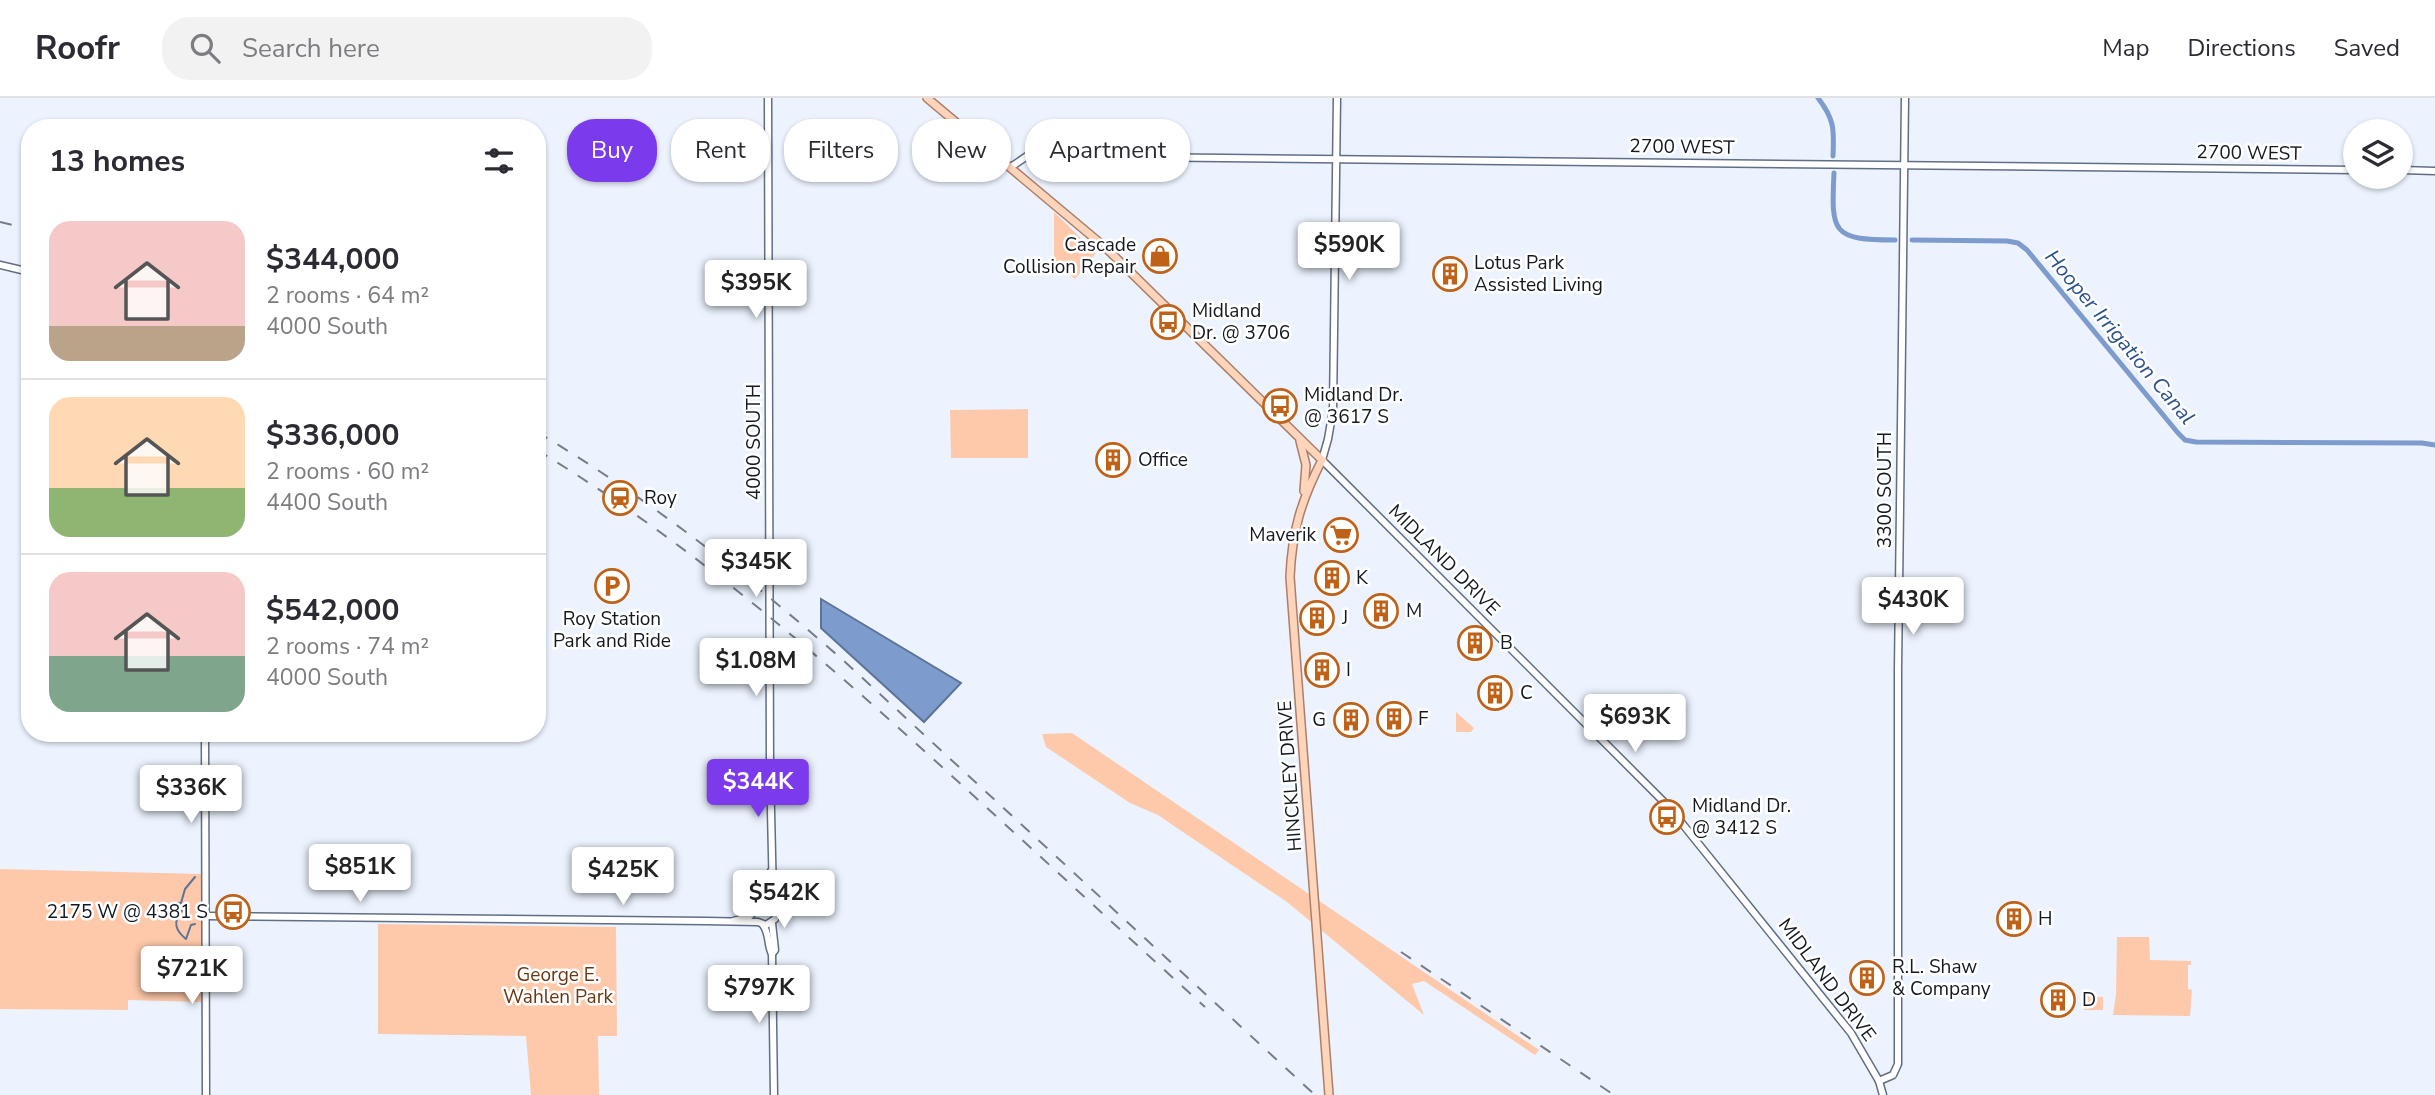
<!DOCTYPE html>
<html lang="en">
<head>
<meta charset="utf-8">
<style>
	body { margin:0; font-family:"Nunito Sans",sans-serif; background:#f2f2f3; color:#2b2b33; height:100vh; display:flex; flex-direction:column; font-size:26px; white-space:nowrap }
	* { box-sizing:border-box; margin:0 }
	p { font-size:23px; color:#7c7c81 }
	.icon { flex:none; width:38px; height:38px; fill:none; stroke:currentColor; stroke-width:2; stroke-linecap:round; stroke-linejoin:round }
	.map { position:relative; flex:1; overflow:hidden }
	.side { position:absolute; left:21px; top:21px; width:525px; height:623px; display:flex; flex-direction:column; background:#fff; border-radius:28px; box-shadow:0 2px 5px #0004 }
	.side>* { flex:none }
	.top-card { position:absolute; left:567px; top:21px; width:665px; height:63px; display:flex; gap:14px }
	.buttons { position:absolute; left:2343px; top:21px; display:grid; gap:14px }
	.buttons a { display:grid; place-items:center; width:70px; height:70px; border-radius:50%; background:#fff; box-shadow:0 2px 5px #0004; font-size:35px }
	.price { position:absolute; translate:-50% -60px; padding:0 16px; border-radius:7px; background:#fff; color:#222; font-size:23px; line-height:46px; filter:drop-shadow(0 2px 4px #0008) }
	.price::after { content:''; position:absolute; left:50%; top:42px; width:21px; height:16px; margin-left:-10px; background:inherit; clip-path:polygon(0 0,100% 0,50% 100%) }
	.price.active { background:#7c3aed; color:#fff }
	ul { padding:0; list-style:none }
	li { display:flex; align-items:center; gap:21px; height:175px; padding:0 28px }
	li+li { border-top:2px solid #e1e1e2 }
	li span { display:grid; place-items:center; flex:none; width:196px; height:140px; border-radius:21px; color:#555 }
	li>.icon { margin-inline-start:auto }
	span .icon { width:84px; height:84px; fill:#fffc; stroke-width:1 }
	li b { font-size:30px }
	h2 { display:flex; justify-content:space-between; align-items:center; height:84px; padding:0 28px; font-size:30px }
	.tag { padding:0 24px; border-radius:28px; background:#fff; box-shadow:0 2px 5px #0004; font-size:24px; line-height:63px }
	.tag.active { background:#7c3aed; color:#fff }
	header { display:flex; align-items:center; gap:42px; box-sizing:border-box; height:98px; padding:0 35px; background:#fff; border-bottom:2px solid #e1e1e2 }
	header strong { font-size:33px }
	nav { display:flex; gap:38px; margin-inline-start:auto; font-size:24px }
	.search { width:490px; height:63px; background:#f2f2f3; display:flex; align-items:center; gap:18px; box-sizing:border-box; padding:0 24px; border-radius:28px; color:#7c7c81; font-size:26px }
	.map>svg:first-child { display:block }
	.green { fill:#fec9aa }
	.water { fill:#7d9bcc; stroke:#5d7499; stroke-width:2 }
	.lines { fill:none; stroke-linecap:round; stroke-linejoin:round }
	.stream { stroke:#5d7499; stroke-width:2 }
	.canal { stroke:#7d9bcc; stroke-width:5 }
	.secondary-casing { stroke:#606e86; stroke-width:9 }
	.primary-casing { stroke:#ac7f68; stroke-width:10 }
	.secondary { stroke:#fff; stroke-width:6 }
	.primary { stroke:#fed4bb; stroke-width:7 }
	.rail { stroke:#777d88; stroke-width:2; stroke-dasharray:12 12; stroke-linecap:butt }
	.labels { text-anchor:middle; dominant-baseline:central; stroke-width:5; stroke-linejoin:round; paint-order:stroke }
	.street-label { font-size:19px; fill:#131822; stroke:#fff }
	.poi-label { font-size:19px; fill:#131822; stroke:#fff; text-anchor:start }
	.park-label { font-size:19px; fill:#6b3611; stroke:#fff }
	.water-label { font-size:21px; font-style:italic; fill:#2b518e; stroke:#fff }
</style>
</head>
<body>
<header>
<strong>Roofr</strong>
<div class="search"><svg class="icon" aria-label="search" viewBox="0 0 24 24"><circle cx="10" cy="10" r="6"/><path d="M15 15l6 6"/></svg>Search here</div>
<nav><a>Map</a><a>Directions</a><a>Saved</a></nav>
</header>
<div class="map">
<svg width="2435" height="997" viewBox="0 0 2435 997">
	<rect width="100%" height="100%" fill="#ecf3fe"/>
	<!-- green -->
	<g class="green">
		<path d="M1054 114 1096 155 1075 181 1054 163Z"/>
		<path d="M1028 311V360H951L950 312Z"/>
		<path d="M1456 614 1474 630 1471 634H1456Z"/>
		<path d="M1072 635 1539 952 1535 957 1424 883 1412 886 1424 917 1287 804 1177 730 1158 717 1130 705 1046 649 1042 636Z"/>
		<path d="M0 771 201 776 202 904 128 902V912L0 911Z"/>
		<path d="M378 826 616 829 617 938H598L599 997H531L526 938 378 936Z"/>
		<path d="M2117 839H2149L2150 862 2191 863V867H2188V891L2192 892 2190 918 2113 917 2116 896Z"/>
		<path d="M2085 898 2103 899V912H2084Z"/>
	</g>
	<!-- water -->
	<path class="water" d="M821 501 961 585 924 624 821 530Z"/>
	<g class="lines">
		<!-- stream -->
		<g class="stream">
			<path d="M178 805H181L182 813C172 824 176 833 186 841L191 827 195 826"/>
			<path d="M181 805 185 791 195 779"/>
		</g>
		<!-- canal -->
		<g class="canal">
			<path d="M1818 0C1835 22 1834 32 1833 58"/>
			<path d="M1834 75C1831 135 1832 142 1895 142"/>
			<path d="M1912 142 2007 143 2018 145 2027 152 2178 335 2185 342 2196 344 2422 345 2435 347"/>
		</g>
		<!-- secondary casing -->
		<g class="secondary-casing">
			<g id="secondary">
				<path d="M1337 0 1333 312 1328 341 1322 362 1668 708 1851 935 1879 983 1883 997"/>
				<path d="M1011 69 1027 58 2356 72"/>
				<path d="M2401 72 2435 73"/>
				<path d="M0 167 30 174"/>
				<path d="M205 635 206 997"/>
				<path d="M205 818 706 823 758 824 766 827 775 821 777 815 773 800 770 670 768 0"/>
				<path d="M733 823 749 819 762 805 768 792V777L772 772"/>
				<path d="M772 825 775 852 772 856"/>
				<path d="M763 827C770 836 767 847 772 856L774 997"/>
				<path d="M1879 983 1893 977 1898 966V572L1905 0"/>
			</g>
		</g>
		<!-- primary casing -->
		<g class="primary-casing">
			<g id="primary">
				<path d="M927 0 1106 150 1322 362C1301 403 1292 433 1290 479L1329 997"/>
				<path d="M1300 343 1306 367 1304 393"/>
			</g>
		</g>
		<!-- secondary -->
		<use href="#secondary" class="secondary"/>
		<!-- primary -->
		<use href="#primary" class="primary"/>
		<!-- rail -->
		<g class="rail">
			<path d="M0 124 30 131"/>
			<path d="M537 334C648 400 747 478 844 563L1315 997"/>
			<path d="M537 352C697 449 837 573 975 699 1052 769 1128 839 1205 909"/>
			<path d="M1401 854 1614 997"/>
		</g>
	</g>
	<!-- icons -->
	<defs>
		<g id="shop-ring" transform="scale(1.75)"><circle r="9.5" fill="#fff" stroke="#bf6117" stroke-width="1.5"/><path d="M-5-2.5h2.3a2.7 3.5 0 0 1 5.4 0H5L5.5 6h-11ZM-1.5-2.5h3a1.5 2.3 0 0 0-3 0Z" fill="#bf6117"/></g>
		<g id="building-ring" transform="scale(1.75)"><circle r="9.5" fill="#fff" stroke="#bf6117" stroke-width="1.5"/><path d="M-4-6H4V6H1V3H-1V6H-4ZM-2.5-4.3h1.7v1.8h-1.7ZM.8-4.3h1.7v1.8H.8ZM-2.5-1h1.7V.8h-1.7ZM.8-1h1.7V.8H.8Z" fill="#bf6117"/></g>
		<g id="bus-ring" transform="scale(1.75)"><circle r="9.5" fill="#fff" stroke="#bf6117" stroke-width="1.5"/><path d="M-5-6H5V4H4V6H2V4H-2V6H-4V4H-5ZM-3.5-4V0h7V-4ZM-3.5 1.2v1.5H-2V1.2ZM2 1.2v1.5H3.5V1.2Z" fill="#bf6117"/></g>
		<g id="station-ring" transform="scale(1.75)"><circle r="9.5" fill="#fff" stroke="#bf6117" stroke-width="1.5"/><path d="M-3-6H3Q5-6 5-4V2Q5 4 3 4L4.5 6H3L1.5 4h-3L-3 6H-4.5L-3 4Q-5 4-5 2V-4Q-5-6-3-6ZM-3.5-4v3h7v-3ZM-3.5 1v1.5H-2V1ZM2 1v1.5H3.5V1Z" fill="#bf6117"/></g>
		<g id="supermarket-ring" transform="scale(1.75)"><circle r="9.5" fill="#fff" stroke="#bf6117" stroke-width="1.5"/><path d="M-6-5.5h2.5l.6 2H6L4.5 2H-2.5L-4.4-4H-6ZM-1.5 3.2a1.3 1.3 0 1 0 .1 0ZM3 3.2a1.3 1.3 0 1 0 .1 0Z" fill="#bf6117"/></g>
		<g id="parking-ring" transform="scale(1.75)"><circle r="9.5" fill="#fff" stroke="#bf6117" stroke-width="1.5"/><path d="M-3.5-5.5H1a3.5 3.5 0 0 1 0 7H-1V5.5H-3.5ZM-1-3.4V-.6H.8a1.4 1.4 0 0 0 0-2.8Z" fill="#bf6117"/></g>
	</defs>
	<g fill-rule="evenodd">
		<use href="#shop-ring" x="1160" y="158"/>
		<use href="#building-ring" x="1450" y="176"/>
		<use href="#bus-ring" x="1168" y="224"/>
		<use href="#bus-ring" x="1280" y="308"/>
		<use href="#building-ring" x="1113" y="362"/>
		<use href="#station-ring" x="620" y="400"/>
		<use href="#supermarket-ring" x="1341" y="437"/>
		<use href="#building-ring" x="1332" y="480"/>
		<use href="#parking-ring" x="612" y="488"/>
		<use href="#building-ring" x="1381" y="513"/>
		<use href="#building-ring" x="1317" y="520"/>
		<use href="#building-ring" x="1475" y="545"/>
		<use href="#building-ring" x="1322" y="572"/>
		<use href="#building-ring" x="1495" y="595"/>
		<use href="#building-ring" x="1394" y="621"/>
		<use href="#building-ring" x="1351" y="622"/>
		<use href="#bus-ring" x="1667" y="719"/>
		<use href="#bus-ring" x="233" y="814"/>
		<use href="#building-ring" x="2014" y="821"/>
		<use href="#building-ring" x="1867" y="880"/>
		<use href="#building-ring" x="2058" y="902"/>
	</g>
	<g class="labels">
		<!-- street labels -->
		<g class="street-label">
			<text transform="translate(1682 49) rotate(1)">2700 WEST</text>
			<text transform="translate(2249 55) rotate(1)">2700 WEST</text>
			<text transform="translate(754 344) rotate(-90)">4000 SOUTH</text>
			<text transform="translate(1885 392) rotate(-90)">3300 SOUTH</text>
			<text transform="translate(1444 462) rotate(45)">MIDLAND DRIVE</text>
			<text transform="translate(1290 678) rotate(-94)">HINCKLEY DRIVE</text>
			<text transform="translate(1827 882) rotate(53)">MIDLAND DRIVE</text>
		</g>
		<!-- poi labels -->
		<g class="poi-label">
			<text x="1136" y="147" text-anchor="end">Cascade<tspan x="1136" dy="22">Collision Repair</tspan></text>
			<text x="1474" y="165">Lotus Park<tspan x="1474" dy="22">Assisted Living</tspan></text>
			<text x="1192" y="213">Midland<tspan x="1192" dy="22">Dr. @ 3706</tspan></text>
			<text x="1304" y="297">Midland Dr.<tspan x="1304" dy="22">@ 3617 S</tspan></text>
			<text x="1138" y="362">Office</text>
			<text x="644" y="400">Roy</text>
			<text x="1316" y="437" text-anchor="end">Maverik</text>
			<text x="1356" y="480">K</text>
			<text x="1406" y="513">M</text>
			<text x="1342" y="520">J</text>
			<text x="612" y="521" text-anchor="middle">Roy Station<tspan x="612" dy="22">Park and Ride</tspan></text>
			<text x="1500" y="545">B</text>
			<text x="1346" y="572">I</text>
			<text x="1520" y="595">C</text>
			<text x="1418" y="621">F</text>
			<text x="1326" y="622" text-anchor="end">G</text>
			<text x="1692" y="708">Midland Dr.<tspan x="1692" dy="22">@ 3412 S</tspan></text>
			<text x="208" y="814" text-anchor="end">2175 W @ 4381 S</text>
			<text x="2038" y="821">H</text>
			<text x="1892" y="869">R.L. Shaw<tspan x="1892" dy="22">&amp; Company</tspan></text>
			<text x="2082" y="902">D</text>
		</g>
		<!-- park labels -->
		<g class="park-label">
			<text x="558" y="877">George E.<tspan x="558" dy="22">Wahlen Park</tspan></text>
		</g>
		<!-- water labels -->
		<g class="water-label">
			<text transform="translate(2120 239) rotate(50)">Hooper Irrigation Canal</text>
		</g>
	</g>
</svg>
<div class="buttons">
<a><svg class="icon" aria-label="layers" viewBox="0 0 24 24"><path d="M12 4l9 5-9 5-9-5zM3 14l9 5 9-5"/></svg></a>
</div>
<b class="price" style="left:1349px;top:184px">$590K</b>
<b class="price" style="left:756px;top:222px">$395K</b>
<b class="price" style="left:756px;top:501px">$345K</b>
<b class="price" style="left:1913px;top:539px">$430K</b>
<b class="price" style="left:756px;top:600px">$1.08M</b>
<b class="price" style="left:1635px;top:656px">$693K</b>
<b class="price active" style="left:758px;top:721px">$344K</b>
<b class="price" style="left:191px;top:727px">$336K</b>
<b class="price" style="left:360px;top:806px">$851K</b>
<b class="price" style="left:623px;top:809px">$425K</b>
<b class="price" style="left:784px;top:832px">$542K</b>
<b class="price" style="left:192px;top:908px">$721K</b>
<b class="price" style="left:759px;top:927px">$797K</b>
<div class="top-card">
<a class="tag active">Buy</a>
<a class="tag">Rent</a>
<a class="tag">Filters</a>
<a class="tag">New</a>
<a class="tag">Apartment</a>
</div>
<section class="side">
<h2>13 homes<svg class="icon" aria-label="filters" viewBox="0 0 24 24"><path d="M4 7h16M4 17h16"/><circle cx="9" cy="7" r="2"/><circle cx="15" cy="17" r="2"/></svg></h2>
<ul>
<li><span style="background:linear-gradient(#f6c9c9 75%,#b9a48a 0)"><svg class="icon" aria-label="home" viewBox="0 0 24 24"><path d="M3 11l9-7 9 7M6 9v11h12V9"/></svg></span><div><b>$344,000</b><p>2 rooms · 64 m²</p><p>4000 South</p></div></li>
<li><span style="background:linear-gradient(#ffd9b3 65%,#8fb573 0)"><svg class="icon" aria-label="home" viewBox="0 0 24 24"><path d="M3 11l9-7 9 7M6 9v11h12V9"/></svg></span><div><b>$336,000</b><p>2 rooms · 60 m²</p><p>4400 South</p></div></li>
<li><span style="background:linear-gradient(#f6c9c9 60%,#7fa58c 0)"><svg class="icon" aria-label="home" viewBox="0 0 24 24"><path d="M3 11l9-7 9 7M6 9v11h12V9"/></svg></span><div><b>$542,000</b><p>2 rooms · 74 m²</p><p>4000 South</p></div></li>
</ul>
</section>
</div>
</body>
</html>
